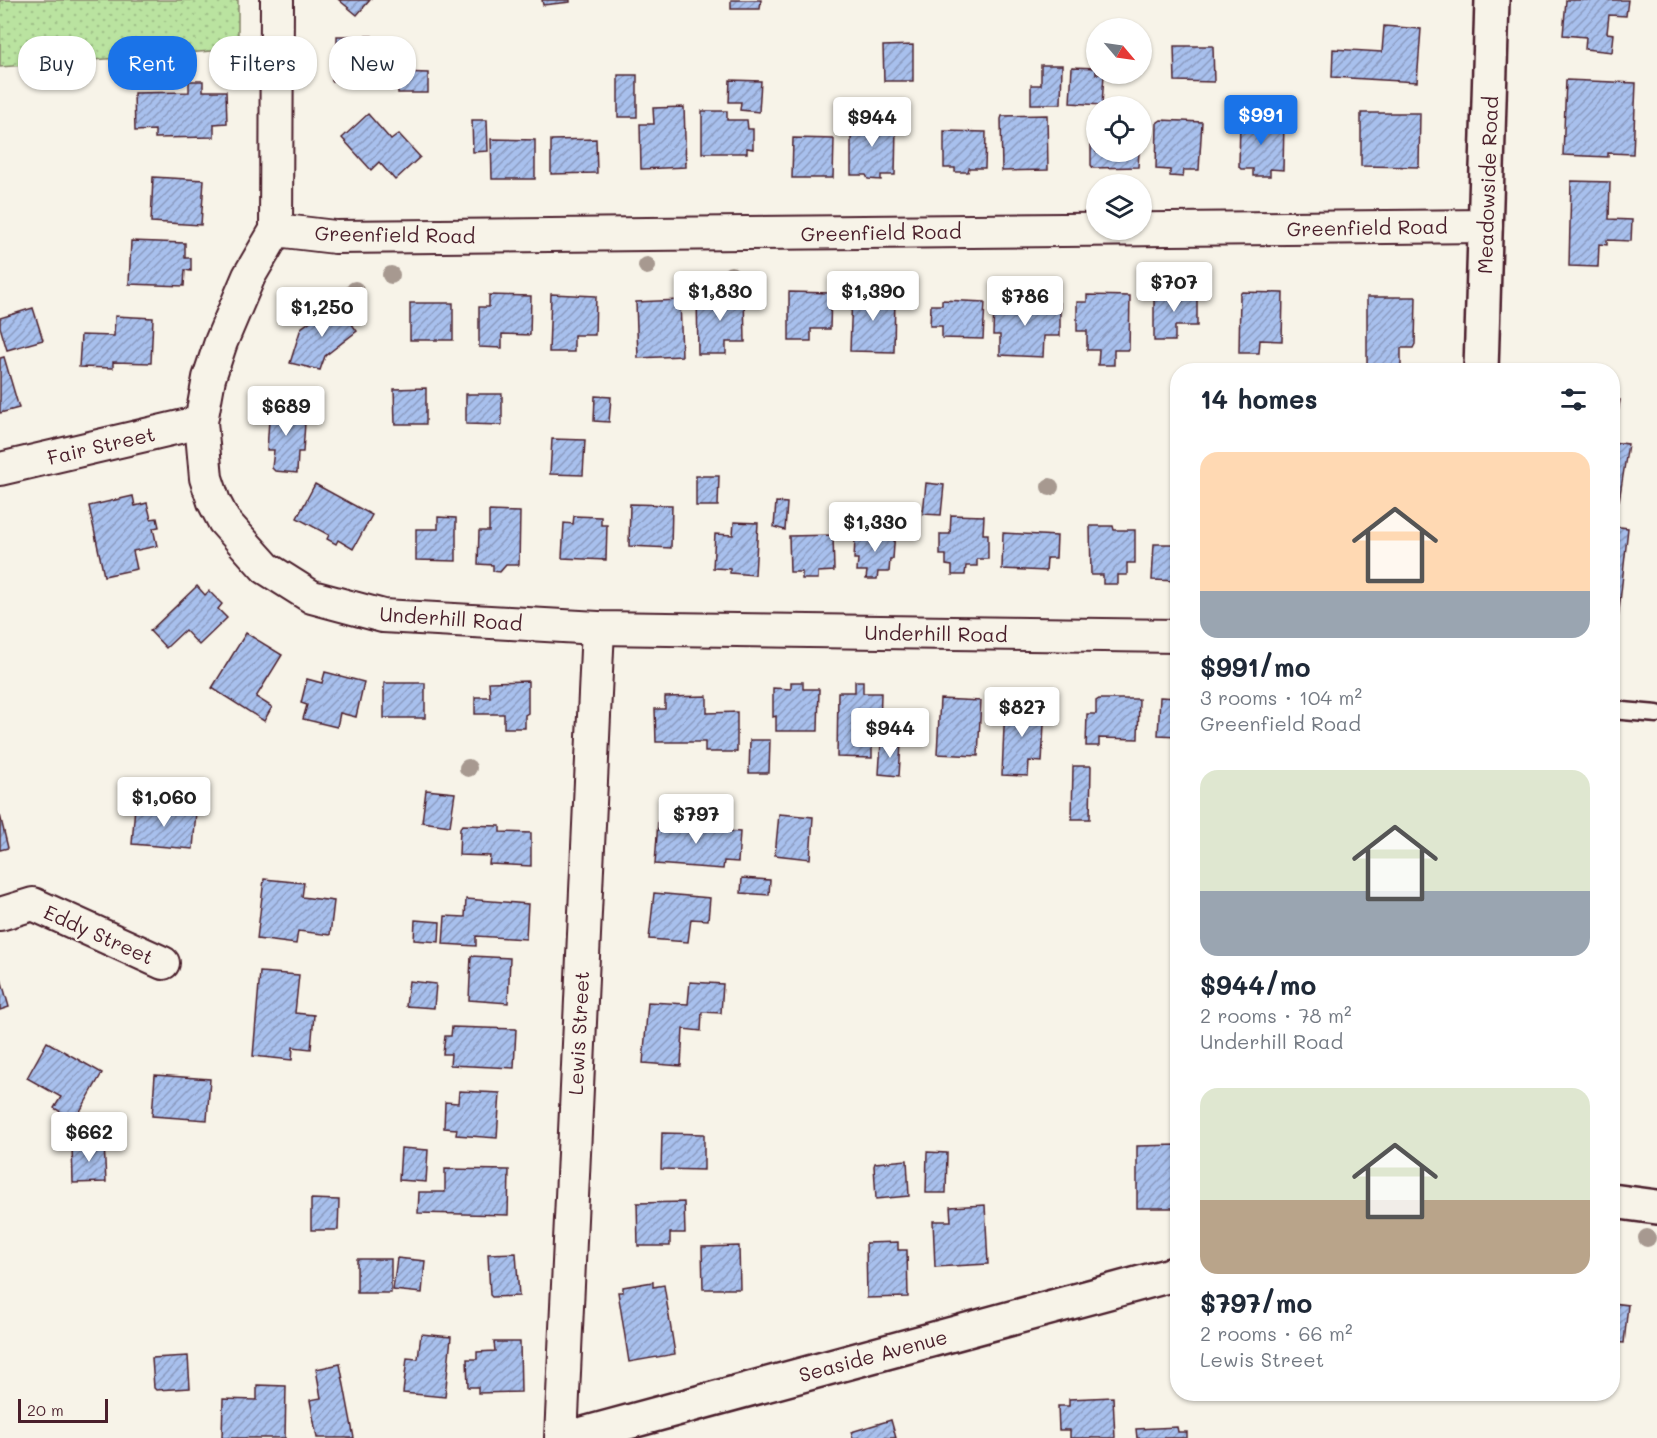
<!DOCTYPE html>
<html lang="en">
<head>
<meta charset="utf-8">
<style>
	body { margin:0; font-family:Mali,sans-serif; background:#f6f6f7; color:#1f2937; height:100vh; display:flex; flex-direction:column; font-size:22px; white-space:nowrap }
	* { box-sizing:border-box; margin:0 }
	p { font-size:20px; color:#747a83 }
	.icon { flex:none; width:33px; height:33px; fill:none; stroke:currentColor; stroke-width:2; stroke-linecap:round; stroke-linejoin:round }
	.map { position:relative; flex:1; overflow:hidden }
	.details { position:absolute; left:1170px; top:363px; width:450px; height:1038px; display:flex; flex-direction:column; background:#fff; border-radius:24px; box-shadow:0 2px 4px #0004 }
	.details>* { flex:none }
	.guide { position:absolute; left:18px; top:36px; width:570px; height:54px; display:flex; gap:12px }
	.needle { width:39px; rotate:119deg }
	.buttons { position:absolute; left:1086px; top:18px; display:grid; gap:12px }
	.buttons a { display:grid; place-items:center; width:66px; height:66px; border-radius:50%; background:#fff; box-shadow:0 2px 4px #0004; font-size:30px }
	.scale { position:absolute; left:18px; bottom:15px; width:90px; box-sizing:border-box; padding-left:6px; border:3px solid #4a1f2b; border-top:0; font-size:16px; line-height:21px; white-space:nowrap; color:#4a1f2b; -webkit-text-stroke:4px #f7f3e8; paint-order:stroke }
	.price { position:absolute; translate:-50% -51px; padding:0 14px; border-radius:6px; background:#fff; color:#222; font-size:20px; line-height:39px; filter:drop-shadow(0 2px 3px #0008) }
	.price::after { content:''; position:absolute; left:50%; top:36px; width:18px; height:14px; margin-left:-9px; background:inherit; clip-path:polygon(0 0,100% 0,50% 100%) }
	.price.current { background:#1a73e8; color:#fff }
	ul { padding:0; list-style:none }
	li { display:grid; align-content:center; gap:12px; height:318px; padding:0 30px }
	li span { display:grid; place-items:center; height:186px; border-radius:18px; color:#555 }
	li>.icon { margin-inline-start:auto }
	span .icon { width:108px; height:108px; fill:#fffc; stroke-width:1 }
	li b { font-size:26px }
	h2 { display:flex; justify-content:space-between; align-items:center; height:72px; padding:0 30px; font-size:26px }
	.chip { padding:0 21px; border-radius:24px; background:#fff; box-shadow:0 2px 4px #0004; font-size:21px; line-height:54px }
	.chip.current { background:#1a73e8; color:#fff }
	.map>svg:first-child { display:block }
	.park { fill:url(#park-dots); stroke:#828166; stroke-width:1.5 }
	.building { fill:url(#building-hatch); stroke:#4a1f2b; stroke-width:1.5 }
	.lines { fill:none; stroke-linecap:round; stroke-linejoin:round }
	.service-casing { stroke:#4a1f2b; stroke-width:21 }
	.minor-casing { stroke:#4a1f2b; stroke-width:36 }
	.tertiary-casing { stroke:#4a1f2b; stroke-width:38 }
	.secondary-casing { stroke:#4a1f2b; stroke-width:38 }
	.service { stroke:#f7f3e8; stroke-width:16 }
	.minor { stroke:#f7f3e8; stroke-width:32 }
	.tertiary { stroke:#f7f3e8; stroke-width:33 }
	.secondary { stroke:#f7f3e8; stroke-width:33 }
	.tree { fill:#a79990 }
	.labels { text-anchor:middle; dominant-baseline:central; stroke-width:4.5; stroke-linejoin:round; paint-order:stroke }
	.street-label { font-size:20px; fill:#4a1f2b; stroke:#f7f3e8 }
</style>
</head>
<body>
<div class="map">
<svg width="1657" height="1438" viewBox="0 0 1657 1438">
	<defs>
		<pattern id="park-dots" width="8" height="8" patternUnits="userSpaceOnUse" patternTransform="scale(1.5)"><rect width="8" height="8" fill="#bae3a0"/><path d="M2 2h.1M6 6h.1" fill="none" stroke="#a1c28a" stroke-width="1.8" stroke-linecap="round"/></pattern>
		<pattern id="building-hatch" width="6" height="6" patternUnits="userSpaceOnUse" patternTransform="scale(1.5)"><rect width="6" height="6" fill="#a8c0ed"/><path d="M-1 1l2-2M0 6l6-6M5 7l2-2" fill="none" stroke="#8b9bc0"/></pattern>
	</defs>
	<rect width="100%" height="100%" fill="#f7f3e8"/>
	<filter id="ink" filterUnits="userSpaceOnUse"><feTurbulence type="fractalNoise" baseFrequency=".0167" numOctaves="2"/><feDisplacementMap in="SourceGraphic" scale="12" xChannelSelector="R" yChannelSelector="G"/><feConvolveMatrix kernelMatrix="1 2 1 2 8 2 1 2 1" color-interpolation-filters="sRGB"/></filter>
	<g filter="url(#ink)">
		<!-- park -->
		<path class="park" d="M0 0H238V49L0 67Z"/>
		<!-- building -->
		<g class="building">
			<path d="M339 0H370L357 15Z"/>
			<path d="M542 0H570V2L543 5Z"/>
			<path d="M731 0H761L760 9H731Z"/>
			<path d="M1566 0H1628L1626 16 1609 15 1607 33 1614 34 1612 52 1585 49 1586 37 1563 35Z"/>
			<path d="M1384 26 1421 29 1417 82 1332 77 1333 49 1382 52Z"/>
			<path d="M337 36H372L371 59 386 60V81H332L333 52H337Z"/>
			<path d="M913 45V81H884L883 46Z"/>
			<path d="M1174 46H1213L1214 82 1175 81Z"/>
			<path d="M1041 65H1062L1061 104H1031V85H1041Z"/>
			<path d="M1072 67 1096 68V74H1104L1102 105 1070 103Z"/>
			<path d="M398 72 428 73V93H398Z"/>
			<rect x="618" y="75" width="19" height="42"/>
			<path d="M730 80 761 81 759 112 740 110 741 102H729Z"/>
			<path d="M1566 80 1636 83 1633 154 1608 153V157L1563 155Z"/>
			<path d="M189 81H203V91H226L227 123 214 124V137L155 138V130L135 131 134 93 189 92Z"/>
			<path d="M684 107 686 167 641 169 640 124H654L653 108Z"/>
			<path d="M702 111H727V120H747L748 129H753V149L747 148V153H702Z"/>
			<path d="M1361 113H1420L1419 167 1361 166Z"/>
			<path d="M368 114 391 140 399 134 420 157 395 180 379 162 371 170 342 138Z"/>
			<path d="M851 114H875L874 127 896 126 895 175H881V180L868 179 866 175H851Z"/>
			<path d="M1047 115 1048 170 1002 171 1001 119 1002 116Z"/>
			<path d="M1091 116H1096V152H1139L1138 167 1093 168 1091 165Z"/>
			<path d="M472 120H487L488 151 473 152Z"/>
			<path d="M1161 120 1202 122 1199 170H1184L1183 177 1170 176V170L1156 169 1157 123Z"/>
			<path d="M1240 120 1284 121 1283 170 1270 169V176H1253V169H1241L1239 167Z"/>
			<path d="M944 131 986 132 985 168H969L968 172H955V168H944Z"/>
			<path d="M793 138 834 139 833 178H792Z"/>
			<path d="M491 139 535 140V179H492Z"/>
			<path d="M596 139 597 173 551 174V140Z"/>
			<path d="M153 177 204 180 201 225 151 222Z"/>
			<path d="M1571 181 1610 182 1609 219 1632 220 1631 241 1607 240V245L1599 244 1598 267 1569 266Z"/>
			<path d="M131 241 185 243V258H191V271L185 270 184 286 129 284Z"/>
			<path d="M789 292 831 293 830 329H811V341H789Z"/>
			<path d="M852 292 895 294 894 352 850 351Z"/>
			<path d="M1154 292H1197V326H1175V341H1154Z"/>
			<path d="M1242 292 1283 293 1282 341 1260 340 1259 353H1239L1240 294Z"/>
			<path d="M744 293 745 342H726V354H698L697 294Z"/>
			<path d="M551 294 596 296 595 335H574V352H549Z"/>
			<path d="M489 295 531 296 530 335 502 334V348L479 347V307H489Z"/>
			<path d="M1087 295 1130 296 1129 350H1114V365H1098L1099 350H1087V331H1077V302H1087Z"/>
			<path d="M1367 297H1416L1415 344 1413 348H1401V370H1367Z"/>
			<path d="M680 300 682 356 638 358 636 302Z"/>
			<path d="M942 300 985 302 983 339 942 338V326H930L931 305H942Z"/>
			<path d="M994 301 1060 303V336H1044L1043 357 1000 355V335H993Z"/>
			<path d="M336 303 357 331 325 356 320 370 290 363 301 328Z"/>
			<rect x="410" y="303" width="43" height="37"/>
			<path d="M33 308 43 340 7 350 0 327V318Z"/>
			<path d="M115 316 153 318 151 363 113 362V368L79 367 81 335 114 336Z"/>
			<path d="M4 357 19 408 0 413V358Z"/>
			<path d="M426 388V424H395L394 389Z"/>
			<path d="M466 394H502V425L466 424Z"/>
			<path d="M595 396 611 397 609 422 594 421Z"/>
			<path d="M1612 399 1620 400 1615 432H1612Z"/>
			<path d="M270 405 306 408 303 452H298L297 473 275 471 272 468 274 450H267Z"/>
			<path d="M552 439 585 440 583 475 550 474Z"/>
			<path d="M1612 442 1628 444 1619 501 1612 500Z"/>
			<path d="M696 476H719L718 506H696Z"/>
			<path d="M926 483 944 485 941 515 923 514Z"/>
			<path d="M315 484 372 515 353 549 338 540 336 544 327 539 329 535 297 518Z"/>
			<path d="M133 496 135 506 147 503 151 519 157 518 159 527 153 528 157 546 133 551 137 569 104 576 89 506Z"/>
			<path d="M776 502 787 503 785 530 774 527Z"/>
			<path d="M630 504 672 505 671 548 629 546Z"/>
			<path d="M489 511 520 512 519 565H506L500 572 493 571V565L478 564 479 531H489Z"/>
			<path d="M951 515 984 516 983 534H988V559H977V566H966L965 575H952V566L946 565V555H940V534H950Z"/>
			<path d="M574 516 601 517V525H607L606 560 562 558 564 523 573 524Z"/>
			<path d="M438 517 456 518V561L416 560V529H438Z"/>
			<path d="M734 522 758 523 755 575 730 573V569L713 568 715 534 733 535Z"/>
			<path d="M1090 526H1113L1114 530H1135V563H1127V575H1118V584H1103V575H1091Z"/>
			<path d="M1612 526 1628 528 1618 620 1612 619Z"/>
			<path d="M879 529 895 530 893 559H890L889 572H878L877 579H866L867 571H857L858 559H854L855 538 878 539Z"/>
			<path d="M1003 533 1057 536 1056 558H1047L1046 571 1002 569Z"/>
			<path d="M833 535 834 571 818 572V579H802V572H790L789 536Z"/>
			<path d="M1154 544H1178V581L1152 580Z"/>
			<path d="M197 586 205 595 209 591 222 604 218 609 227 618 199 645 185 630 166 648 150 631Z"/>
			<path d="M246 633 282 655 256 697 272 707 264 721 212 688Z"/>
			<path d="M325 672 364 682 356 717 340 713 337 727 303 719 307 705 301 703 307 679 322 683Z"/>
			<path d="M528 681V713L525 715V728H504V714H475V697H490L489 682Z"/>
			<path d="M855 681H863V693H881L880 732H872V758L837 757 838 692H855Z"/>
			<path d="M791 682H803V689H819L818 731H776V716L773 717V688L791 689Z"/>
			<rect x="384" y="683" width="41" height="35"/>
			<path d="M707 696V713L737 712V752H705V742H656L655 709H665V697Z"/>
			<path d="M1160 697 1178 698V736L1158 735Z"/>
			<path d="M940 699 981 701 978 756 937 754Z"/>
			<path d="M1099 699H1139L1138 739 1099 738V746H1086L1087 714H1096V701Z"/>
			<path d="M1005 703 1045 705 1042 762 1029 761 1028 776 1002 775Z"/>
			<path d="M750 740H770L769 773H749Z"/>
			<path d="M881 742 901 743 899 776 879 774Z"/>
			<path d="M1073 766H1091L1090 819H1072Z"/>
			<path d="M426 790 455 793 450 826 422 822Z"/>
			<path d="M135 806 196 811 193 849 132 844Z"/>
			<path d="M779 814 813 817 810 859 775 855Z"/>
			<path d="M0 815 8 848 0 850Z"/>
			<path d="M658 821 726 826V831L740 832 738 862 724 861 723 869 655 864Z"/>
			<path d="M462 825 500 826V832L531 833V866L489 864 490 856 459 855 460 828Z"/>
			<path d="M742 878 770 880 769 895 741 893Z"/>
			<path d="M264 879 304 883 302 897 334 901 330 935 298 931 296 944 257 939Z"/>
			<path d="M654 893 710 898 708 920 691 919 688 942 649 939Z"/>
			<path d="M466 899 528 904 526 939 476 936V946L443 944 445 916 465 917Z"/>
			<path d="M415 920 440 922 439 942 414 940Z"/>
			<path d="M471 956 510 958 508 1003 469 1000Z"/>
			<path d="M260 972 299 975 295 1013 314 1015 311 1049 293 1047 292 1060 253 1056Z"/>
			<path d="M0 975 9 1007 0 1010Z"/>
			<path d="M409 981 436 984 434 1008 406 1006Z"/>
			<path d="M690 982 723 984 721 1013 702 1012 701 1031 683 1029 681 1066 643 1063 648 1002 688 1004Z"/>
			<path d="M452 1027 516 1029 514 1068 450 1065 451 1054H443L445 1036H451Z"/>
			<path d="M47 1042 102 1073 75 1120 54 1108 61 1097 27 1078Z"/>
			<path d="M155 1075 210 1079 207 1120 152 1116Z"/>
			<path d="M459 1091 500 1093 497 1138 456 1135 457 1129 444 1128 445 1102 458 1103Z"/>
			<path d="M662 1133 704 1134V1170L661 1169Z"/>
			<path d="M104 1143 106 1182 73 1183 72 1145Z"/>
			<path d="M1178 1145V1208H1137V1146Z"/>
			<path d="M401 1148 428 1150 426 1182 399 1180Z"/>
			<path d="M927 1152 947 1153 946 1193H926Z"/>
			<path d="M907 1160 909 1196 876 1199 874 1166 875 1163Z"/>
			<path d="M445 1169 509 1170 508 1215 418 1213 419 1192H445Z"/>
			<path d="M311 1199 339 1200 338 1230H311Z"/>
			<path d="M684 1202 685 1233H670V1246H638L637 1203Z"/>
			<path d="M985 1205 988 1264 935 1267 933 1221H951L950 1207Z"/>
			<path d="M898 1242V1250H907L908 1297 867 1298 866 1243Z"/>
			<path d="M739 1246 740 1289H703L702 1247Z"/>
			<path d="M516 1253 519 1296 492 1297 490 1295 488 1254Z"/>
			<path d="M397 1258 425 1261 422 1293 393 1290Z"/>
			<rect x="357" y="1259" width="34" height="34"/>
			<path d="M653 1282V1287L664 1285 675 1354 629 1362 618 1292H623V1287Z"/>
			<path d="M1612 1303 1628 1305 1624 1343 1612 1342Z"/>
			<path d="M421 1334 451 1337 445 1397 403 1393 407 1358 418 1359Z"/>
			<path d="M494 1342H520L521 1392 478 1393V1387H468L467 1359H477V1352L495 1351Z"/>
			<path d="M188 1356 190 1388 156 1390 154 1388 152 1358Z"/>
			<path d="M340 1364 354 1438H317L310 1400 321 1398 316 1369Z"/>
			<path d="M257 1385 286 1386 285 1438H222L223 1399 257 1400Z"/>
			<path d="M1113 1397 1115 1438H1070V1430H1059L1058 1406H1069V1399Z"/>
			<path d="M891 1420 896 1438H853L851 1432Z"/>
			<path d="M1177 1427 1178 1432H1187V1438H1137L1136 1429Z"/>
		</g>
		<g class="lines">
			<!-- service casing -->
			<g class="service-casing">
				<path id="service" d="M1612 710 1657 714"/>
			</g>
			<!-- minor casing -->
			<g class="minor-casing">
				<g id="minor">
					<path d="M277 0 276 230 249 276 221 342 209 378 201 422 206 478 214 502 224 521 266 568 312 597 383 616 598 628 1178 636"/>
					<path d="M276 230 335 237 1486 226"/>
					<path d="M0 469 201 422"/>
					<path d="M0 914 33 904 163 963"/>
					<path d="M561 1438 598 628"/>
				</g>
			</g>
			<!-- tertiary casing -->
			<g class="tertiary-casing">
				<path id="tertiary" d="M569 1438 1178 1273"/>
			</g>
			<!-- secondary casing -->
			<g class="secondary-casing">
				<g id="secondary">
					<path d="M1481 370 1492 0"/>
					<path d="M1612 1201 1657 1207"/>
				</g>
			</g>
			<!-- service -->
			<use href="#service" class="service"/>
			<!-- minor -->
			<use href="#minor" class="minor"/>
			<!-- tertiary -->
			<use href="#tertiary" class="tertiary"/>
			<!-- secondary -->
			<use href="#secondary" class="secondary"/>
		</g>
		<!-- trees -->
		<g class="tree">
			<circle cx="647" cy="266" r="9"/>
			<circle cx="391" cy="275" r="9"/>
			<circle cx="731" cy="275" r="9"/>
			<circle cx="355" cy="290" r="9"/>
			<circle cx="288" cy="304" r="9"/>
			<circle cx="1050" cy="487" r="9"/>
			<circle cx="468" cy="768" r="9"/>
			<circle cx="1647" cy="1238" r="9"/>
		</g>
	</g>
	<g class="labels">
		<!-- street labels -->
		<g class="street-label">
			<text transform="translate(1487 185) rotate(-88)">Meadowside Road</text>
			<text transform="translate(1367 227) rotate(-1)">Greenfield Road</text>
			<text transform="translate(881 232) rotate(-1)">Greenfield Road</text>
			<text transform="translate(395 234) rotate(1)">Greenfield Road</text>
			<text transform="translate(101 445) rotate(-13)">Fair Street</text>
			<text transform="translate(451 618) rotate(4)">Underhill Road</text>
			<text transform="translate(936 633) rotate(1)">Underhill Road</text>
			<text transform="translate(99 934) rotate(24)">Eddy Street</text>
			<text transform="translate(578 1033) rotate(-87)">Lewis Street</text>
			<text transform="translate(873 1355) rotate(-15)">Seaside Avenue</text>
		</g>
	</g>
</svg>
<div class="buttons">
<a><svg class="needle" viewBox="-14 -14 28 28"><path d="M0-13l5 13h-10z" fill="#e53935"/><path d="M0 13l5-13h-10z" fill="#747a83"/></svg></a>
<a><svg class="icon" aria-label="locate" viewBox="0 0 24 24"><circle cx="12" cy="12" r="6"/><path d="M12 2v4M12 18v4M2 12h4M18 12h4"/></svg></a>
<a><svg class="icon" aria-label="layers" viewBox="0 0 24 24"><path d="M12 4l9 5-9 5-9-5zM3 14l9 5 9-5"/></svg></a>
</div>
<div class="scale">20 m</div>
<b class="price current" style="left:1261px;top:146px">$991</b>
<b class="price" style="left:872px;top:148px">$944</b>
<b class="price" style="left:1174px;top:313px">$707</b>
<b class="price" style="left:720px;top:322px">$1,830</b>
<b class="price" style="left:873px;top:322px">$1,390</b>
<b class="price" style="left:1025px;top:327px">$786</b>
<b class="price" style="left:322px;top:338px">$1,250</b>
<b class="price" style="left:286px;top:437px">$689</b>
<b class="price" style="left:875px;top:553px">$1,330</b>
<b class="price" style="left:1022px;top:738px">$827</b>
<b class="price" style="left:890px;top:759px">$944</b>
<b class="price" style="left:164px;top:828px">$1,060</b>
<b class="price" style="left:696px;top:845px">$797</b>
<b class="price" style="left:89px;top:1163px">$662</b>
<div class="guide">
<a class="chip">Buy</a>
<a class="chip current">Rent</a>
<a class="chip">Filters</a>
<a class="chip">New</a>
</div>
<section class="details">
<h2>14 homes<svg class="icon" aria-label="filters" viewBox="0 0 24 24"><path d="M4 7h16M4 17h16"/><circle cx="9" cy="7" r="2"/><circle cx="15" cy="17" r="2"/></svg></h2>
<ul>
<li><span style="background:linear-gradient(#ffd9b3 75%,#9aa5b1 0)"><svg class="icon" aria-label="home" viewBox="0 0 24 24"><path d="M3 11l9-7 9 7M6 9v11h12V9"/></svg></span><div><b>$991/mo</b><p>3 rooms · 104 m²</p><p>Greenfield Road</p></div></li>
<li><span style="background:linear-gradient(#dfe7d0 65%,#9aa5b1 0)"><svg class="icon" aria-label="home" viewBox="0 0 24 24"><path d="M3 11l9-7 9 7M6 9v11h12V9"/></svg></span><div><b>$944/mo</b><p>2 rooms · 78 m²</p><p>Underhill Road</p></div></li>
<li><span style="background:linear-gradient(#dfe7d0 60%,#b9a48a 0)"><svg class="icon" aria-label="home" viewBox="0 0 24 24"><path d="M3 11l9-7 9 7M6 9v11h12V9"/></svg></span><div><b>$797/mo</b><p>2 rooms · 66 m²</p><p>Lewis Street</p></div></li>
</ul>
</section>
</div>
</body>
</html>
